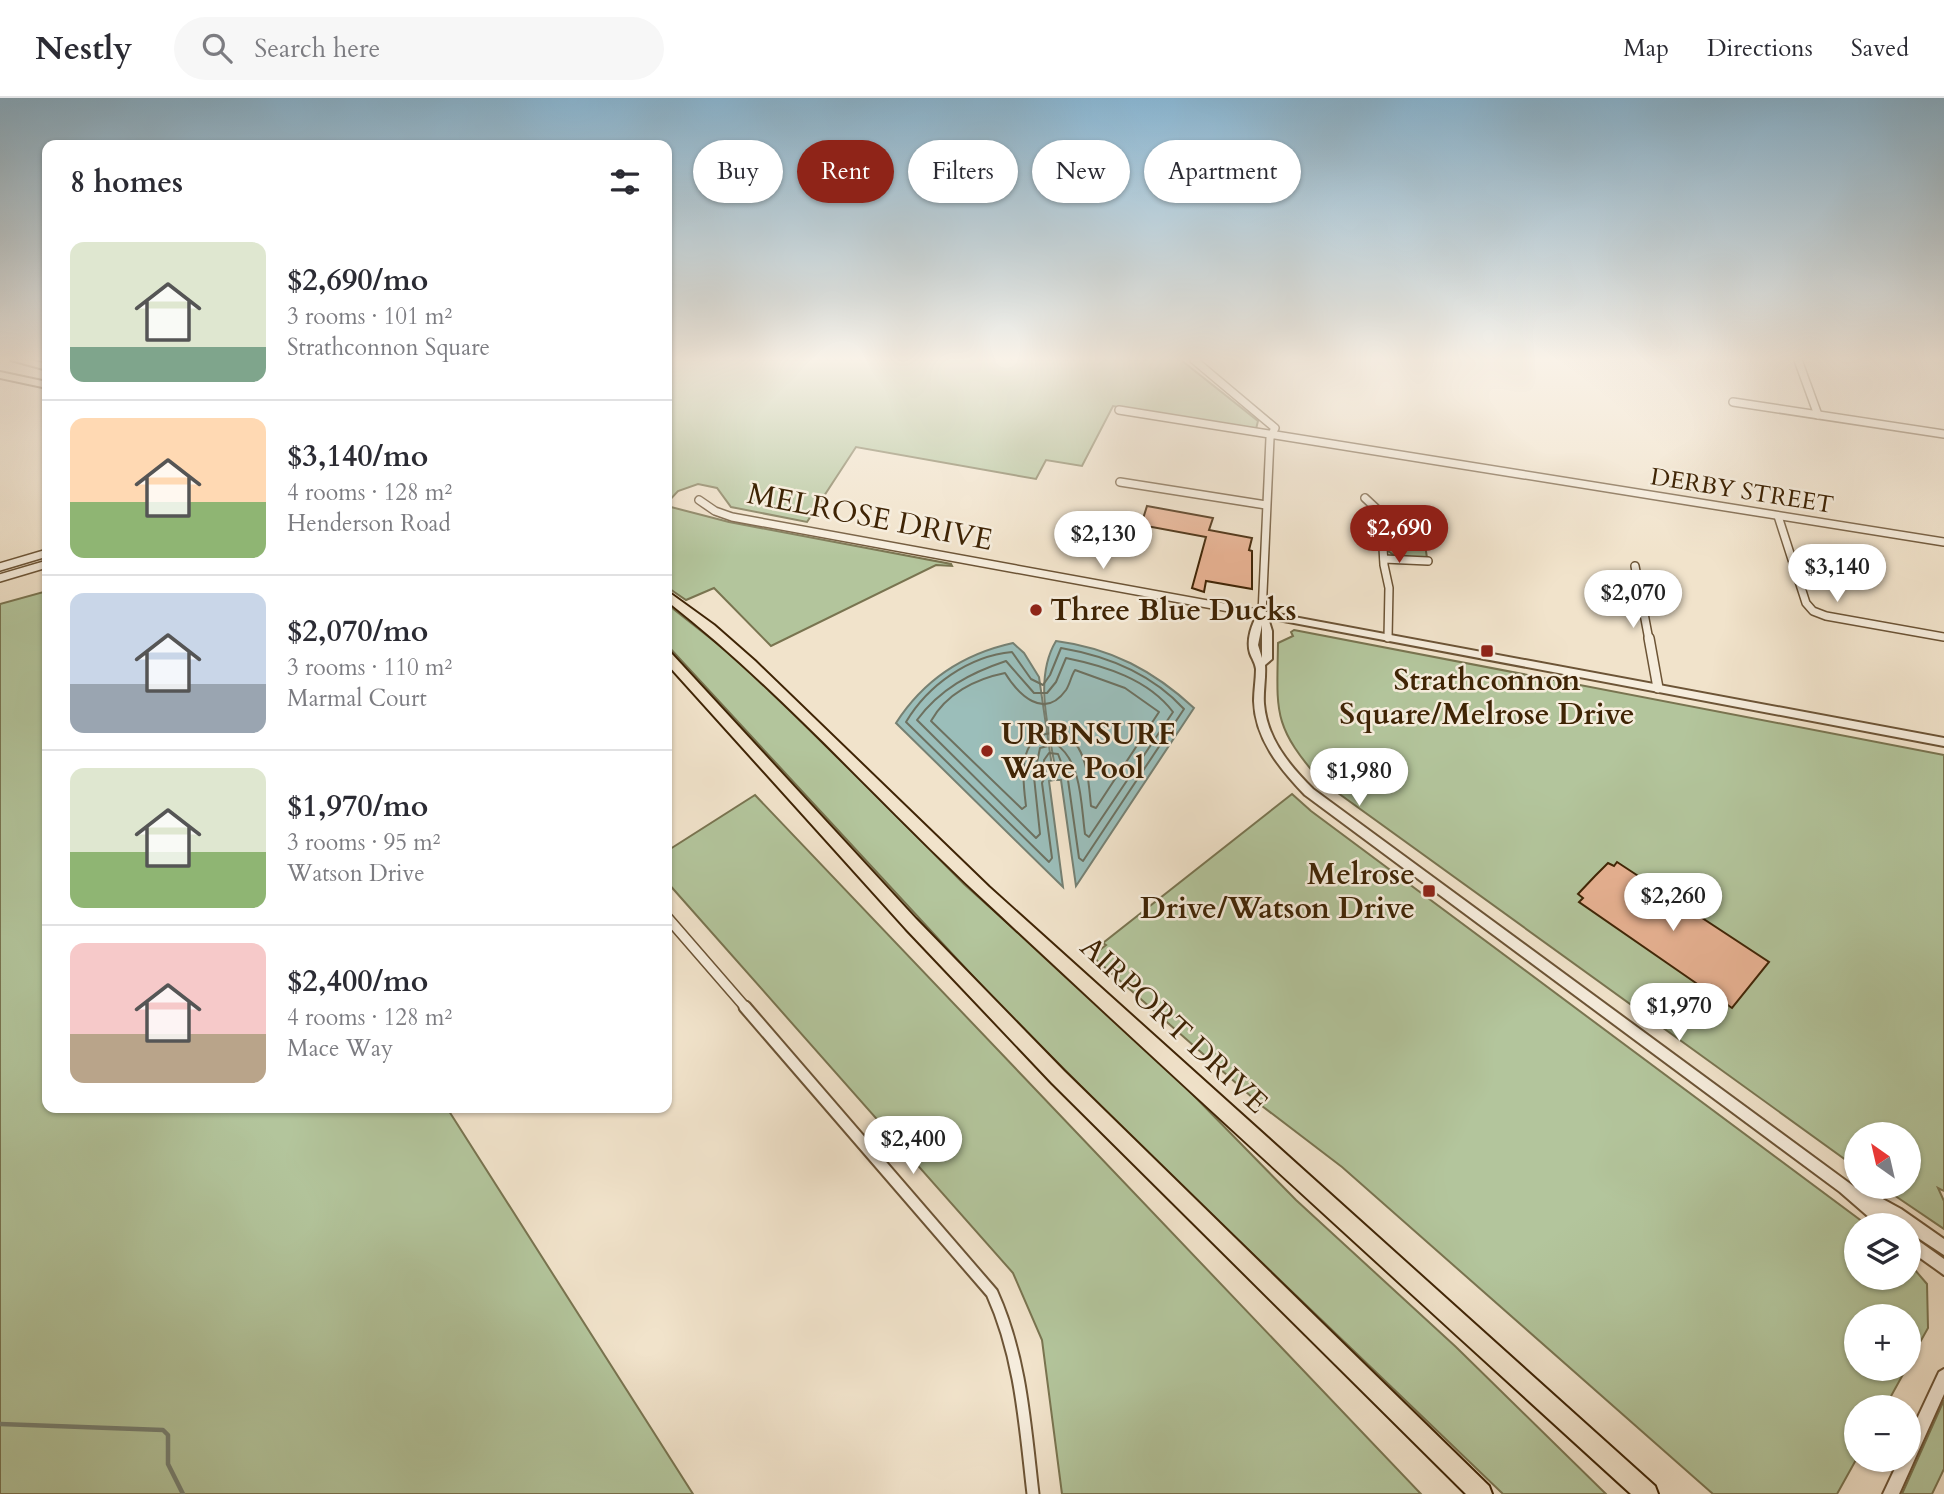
<!DOCTYPE html>
<html lang="en">
<head>
<meta charset="utf-8">
<style>
	body { margin:0; font-family:Cardo,serif; background:#f7f7f7; color:#2b2b33; height:100vh; display:flex; flex-direction:column; font-size:26px; white-space:nowrap }
	* { box-sizing:border-box; margin:0 }
	p { font-size:23px; color:#7c7c81 }
	.icon { flex:none; width:38px; height:38px; fill:none; stroke:currentColor; stroke-width:2; stroke-linecap:round; stroke-linejoin:round }
	.map { position:relative; flex:1; overflow:hidden }
	.details { position:absolute; left:42px; top:42px; width:630px; height:973px; display:flex; flex-direction:column; background:#fff; border-radius:14px; box-shadow:0 2px 5px #0004 }
	.details>* { flex:none }
	.banner { position:absolute; left:693px; top:42px; width:665px; height:63px; display:flex; gap:14px }
	.needle { width:46px; rotate:326deg }
	.fabs { position:absolute; left:1844px; top:1024px; display:grid; gap:14px }
	.fabs a { display:grid; place-items:center; width:77px; height:77px; border-radius:50%; background:#fff; box-shadow:0 2px 5px #0004; font-size:35px }
	.price { position:absolute; translate:-50% -60px; padding:0 16px; border-radius:24px; background:#fff; color:#222; font-size:23px; line-height:46px; filter:drop-shadow(0 2px 4px #0008) }
	.price::after { content:''; position:absolute; left:50%; top:42px; width:21px; height:16px; margin-left:-10px; background:inherit; clip-path:polygon(0 0,100% 0,50% 100%) }
	.price.on { background:#8f2418; color:#fff }
	ul { padding:0; list-style:none }
	li { display:flex; align-items:center; gap:21px; height:175px; padding:0 28px }
	li+li { border-top:2px solid #e1e1e2 }
	li span { display:grid; place-items:center; flex:none; width:196px; height:140px; border-radius:14px; color:#555 }
	li>.icon { margin-inline-start:auto }
	span .icon { width:84px; height:84px; fill:#fffc; stroke-width:1 }
	li b { font-size:30px }
	h2 { display:flex; justify-content:space-between; align-items:center; height:84px; padding:0 28px; font-size:30px }
	.chip { padding:0 24px; border-radius:32px; background:#fff; box-shadow:0 2px 5px #0004; font-size:24px; line-height:63px }
	.chip.on { background:#8f2418; color:#fff }
	header { display:flex; align-items:center; gap:42px; box-sizing:border-box; height:98px; padding:0 35px; background:#fff; border-bottom:2px solid #e1e1e2 }
	header strong { font-size:33px }
	nav { display:flex; gap:38px; margin-inline-start:auto; font-size:24px }
	.search { width:490px; height:63px; background:#f7f7f7; display:flex; align-items:center; gap:18px; box-sizing:border-box; padding:0 24px; border-radius:38px; color:#7c7c81; font-size:26px }
	.map>svg:first-child { display:block }
	.green { fill:#b3c59c; stroke:#797450; stroke-width:2 }
	.water { fill:#9bbeba; stroke:#768072; stroke-width:2 }
	.lines { fill:none; stroke-linecap:round; stroke-linejoin:round }
	.shore { stroke:#6d7160; stroke-width:2 }
	.stream { stroke:#768072; stroke-width:4.5 }
	.building { fill:#e9b394; stroke:#3f2405; stroke-width:2 }
	.minor-far2-casing { stroke:#6c5436; stroke-width:10 }
	.minor-far1-casing { stroke:#6c5436; stroke-width:12 }
	.minor-casing { stroke:#6c5436; stroke-width:15 }
	.tertiary-casing { stroke:#6c5436; stroke-width:4 }
	.primary-casing { stroke:#3f2405; stroke-width:4 }
	.minor-far2 { stroke:#f6eddd; stroke-width:7 }
	.minor-far1 { stroke:#f6eddd; stroke-width:9 }
	.minor { stroke:#f6eddd; stroke-width:11 }
	.tertiary { fill:#f6eddd; fill-rule:evenodd }
	.primary { fill:#f1e3cb; fill-rule:evenodd }
	.poi-dot { fill:#8f2418; stroke:#f6eddd; stroke-width:2.5 }
	.labels { text-anchor:middle; dominant-baseline:central; stroke-width:5; stroke-linejoin:round; paint-order:stroke }
	.far-street-label { font-size:24px; fill:#3f2405; stroke:#f6eddd }
	.street-label { font-size:30px; fill:#3f2405; stroke:#f6eddd }
	.poi-label { font-size:30px; font-weight:bold; fill:#3f2405; stroke:#f6eddd; text-anchor:start }
</style>
</head>
<body>
<header>
<strong>Nestly</strong>
<div class="search"><svg class="icon" aria-label="search" viewBox="0 0 24 24"><circle cx="10" cy="10" r="6"/><path d="M15 15l6 6"/></svg>Search here</div>
<nav><a>Map</a><a>Directions</a><a>Saved</a></nav>
</header>
<div class="map">
<svg width="1944" height="1396" viewBox="0 0 1944 1396">
	<rect width="100%" height="100%" fill="#f1e3cb"/>
	<filter id="stains"><feTurbulence type="fractalNoise" baseFrequency=".00286" numOctaves="4"/><feColorMatrix values="0 0 0 0 .2 0 0 0 0 .09 0 0 0 0 .02 0 0 0 .5 -.17"/></filter>
	<radialGradient id="worn" r=".72"><stop offset=".6" stop-color="#630" stop-opacity="0"/><stop offset="1" stop-color="#630" stop-opacity=".3"/></radialGradient>
	<!-- green -->
	<g class="green">
		<path d="M667 262H1181L1258 323 1256 331 1113 308 1082 368 1046 362 1036 381 856 349 807 424 731 409 717 390 698 386 678 393 667 405Z"/>
		<path d="M667 408 729 424 951 466 952 468 936 467 771 548 714 490 686 502 667 489Z"/>
		<path d="M1388 417 1421 420 1427 460 1395 458 1388 453 1386 419Z"/>
		<path d="M47 493V1010H447L693 1396H0V506Z"/>
		<path d="M667 506 743 566 782 603 964 786 1153 956 1296 1102 1456 1249 1606 1396H1503L1159 1066 993 900 667 547Z"/>
		<path d="M1294 532 1944 657V1093L1938 1090 1944 1103V1131L1882 1089 1909 1088V1036H1857V1070L1320 682C1272 627 1277 614 1278 545L1293 538 1291 534Z"/>
		<path d="M1292 696 1311 713 1867 1127H1857V1180H1909V1165L1927 1186 1928 1230 1909 1264V1218H1857V1270L1906 1271 1885 1309H1857V1360L1837 1396H1713L1342 1069 1262 1008 1092 858 1106 847 1103 845Z"/>
		<path d="M755 697 1421 1396H1062L1042 1242 1013 1175 667 784V753Z"/>
		<path d="M1944 1302V1371L1932 1396H1902Z"/>
	</g>
	<!-- water -->
	<g class="water">
		<path d="M1056 543C1111 550 1154 573 1194 610L1076 788 1061 682H1057C1051 637 1032 583 1056 543Z"/>
		<path d="M1013 545 1024 555 1039 579 1054 682 1049 683 1063 789 896 625C923 583 963 556 1013 545Z"/>
	</g>
	<g class="lines">
		<!-- shore -->
		<g class="shore">
			<path d="M1061 550C1108 558 1151 575 1184 611L1083 763 1079 760 1068 682 1058 656 1049 655 1044 662 1046 676 1042 685 1052 760 1049 764 906 624C928 587 969 558 1012 554L1031 581 1043 587 1050 577Z"/>
			<path d="M1066 560C1105 568 1148 581 1173 614L1089 739 1085 736C1081 707 1082 664 1056 646L1040 650 1034 679 1040 736 1036 740 917 622C940 591 970 575 1006 563L1034 595H1047L1056 584Z"/>
			<path d="M1075 572 1125 590 1159 614 1096 710 1091 708C1089 689 1088 661 1075 645 1070 638 1060 634 1051 635 1016 639 1023 684 1026 708L1022 711 931 623C946 596 975 581 1005 575 1018 596 1044 623 1066 592 1070 586 1071 578 1075 572Z"/>
		</g>
		<!-- stream -->
		<path class="stream" d="M0 1326 163 1332 168 1337V1366L183 1396"/>
	</g>
	<!-- building -->
	<g class="building">
		<path d="M1147 408 1213 420 1209 432 1252 440 1249 452 1252 453V491L1206 483 1204 494 1192 490 1206 439 1141 427Z"/>
		<path d="M1617 764 1769 864 1732 910 1579 804 1583 800 1578 796 1595 778 1608 765 1614 768Z"/>
	</g>
	<g class="lines">
		<!-- minor-far2 casing -->
		<g class="minor-far2-casing">
			<g id="minor-far2">
				<path d="M1798 262 1818 317"/>
				<path d="M1733 304 1944 336"/>
				<path d="M1119 312 1944 444"/>
				<path d="M1120 384 1266 407"/>
				<path d="M1365 400 1381 415 1384 467 1389 490 1388 540"/>
				<path d="M699 402 715 413 732 419 1262 516 1270 340 1275 330 1194 262"/>
				<path d="M1381 415 1430 418"/>
				<path d="M1778 418 1806 505 1813 513 1826 518 1944 539"/>
				<path d="M1384 461 1428 463"/>
				<path d="M1635 468 1649 542"/>
				<path d="M0 469 47 455"/>
				<path d="M0 480 47 466"/>
			</g>
		</g>
		<!-- minor-far1 casing -->
		<g class="minor-far1-casing">
			<g id="minor-far1">
				<path d="M1649 540 1658 590"/>
				<path d="M667 819 746 910"/>
			</g>
		</g>
		<!-- minor casing -->
		<g class="minor-casing">
			<path id="minor" d="M745 909 992 1195C1021 1259 1025 1327 1033 1396"/>
		</g>
		<!-- tertiary casing -->
		<g class="tertiary-casing">
			<g id="tertiary">
				<path d="M1262 513 1944 640V648L1268 520 1272 533V561L1265 567C1266 580 1263 593 1264 606 1267 641 1289 667 1313 691L1860 1093 1863 1091 1868 1093 1901 1111 1944 1141V1157L1909 1134V1127H1900L1894 1123 1896 1127H1878L1840 1094 1305 697C1280 671 1255 641 1254 603 1254 592 1256 582 1256 571 1255 564 1252 561 1250 555 1246 542 1252 525 1259 514ZM1262 527V560L1258 547Z"/>
				<path d="M1909 1136 1944 1161V1177L1909 1152Z"/>
				<path d="M1944 1271V1296L1899 1396H1883L1899 1362H1909V1338L1939 1274Z"/>
			</g>
		</g>
		<!-- primary casing -->
		<g class="primary-casing">
			<g id="primary">
				<path d="M11 262H30L47 266V272Z"/>
				<path d="M0 274 47 284V290L0 280Z"/>
				<path d="M667 493 714 527 755 563 989 789 1655 1388 1658 1396H1631C1415 1199 1198 1002 984 802 877 703 782 593 667 503Z"/>
				<path d="M667 554 671 555 916 821 1064 973 1489 1388 1492 1396H1466L1052 985 906 831 667 566Z"/>
			</g>
		</g>
		<!-- minor-far2 -->
		<use href="#minor-far2" class="minor-far2"/>
		<!-- minor-far1 -->
		<use href="#minor-far1" class="minor-far1"/>
		<!-- minor -->
		<use href="#minor" class="minor"/>
		<!-- tertiary -->
		<use href="#tertiary" class="tertiary"/>
		<!-- primary -->
		<use href="#primary" class="primary"/>
	</g>
	<!-- sky -->
	<linearGradient id="sky" x2="0" y2="1"><stop stop-color="#89b8d6"/><stop offset="0.57" stop-color="#f9f2e8"/><stop offset="1" stop-color="#f9f2e8" stop-opacity="0"/></linearGradient>
	<rect width="1944" height="458" fill="url(#sky)"/>
	<!-- markers -->
	<g class="poi-dot">
		<circle cx="1036" cy="512" r="7"/>
		<rect x="1480" y="546" width="14" height="14" rx="3.5"/>
		<circle cx="987" cy="653" r="7"/>
		<rect x="1422" y="786" width="14" height="14" rx="3.5"/>
	</g>
	<g class="labels">
		<!-- far-street labels -->
		<g class="far-street-label">
			<text transform="translate(1742 393) rotate(9)">DERBY STREET</text>
		</g>
		<!-- street labels -->
		<g class="street-label">
			<text transform="translate(870 419) rotate(11)">MELROSE DRIVE</text>
			<text transform="translate(1174 927) rotate(43)">AIRPORT DRIVE</text>
		</g>
		<!-- poi labels -->
		<g class="poi-label">
			<text x="1050" y="512">Three Blue Ducks</text>
			<text x="1487" y="582" text-anchor="middle">Strathconnon<tspan x="1487" dy="34">Square/Melrose Drive</tspan></text>
			<text x="1001" y="636">URBNSURF<tspan x="1001" dy="34">Wave Pool</tspan></text>
			<text x="1415" y="776" text-anchor="end">Melrose<tspan x="1415" dy="34">Drive/Watson Drive</tspan></text>
		</g>
	</g>
	<rect width="100%" height="100%" filter="url(#stains)"/>
	<rect width="100%" height="100%" fill="url(#worn)"/>
</svg>
<div class="fabs">
<a><svg class="needle" viewBox="-14 -14 28 28"><path d="M0-13l5 13h-10z" fill="#e53935"/><path d="M0 13l5-13h-10z" fill="#7c7c81"/></svg></a>
<a><svg class="icon" aria-label="layers" viewBox="0 0 24 24"><path d="M12 4l9 5-9 5-9-5zM3 14l9 5 9-5"/></svg></a>
<a>+</a>
<a>−</a>
</div>
<b class="price on" style="left:1399px;top:467px">$2,690</b>
<b class="price" style="left:1103px;top:473px">$2,130</b>
<b class="price" style="left:1837px;top:506px">$3,140</b>
<b class="price" style="left:1633px;top:532px">$2,070</b>
<b class="price" style="left:1359px;top:710px">$1,980</b>
<b class="price" style="left:1673px;top:835px">$2,260</b>
<b class="price" style="left:1679px;top:945px">$1,970</b>
<b class="price" style="left:913px;top:1078px">$2,400</b>
<div class="banner">
<a class="chip">Buy</a>
<a class="chip on">Rent</a>
<a class="chip">Filters</a>
<a class="chip">New</a>
<a class="chip">Apartment</a>
</div>
<section class="details">
<h2>8 homes<svg class="icon" aria-label="filters" viewBox="0 0 24 24"><path d="M4 7h16M4 17h16"/><circle cx="9" cy="7" r="2"/><circle cx="15" cy="17" r="2"/></svg></h2>
<ul>
<li><span style="background:linear-gradient(#dfe7d0 75%,#7fa58c 0)"><svg class="icon" aria-label="home" viewBox="0 0 24 24"><path d="M3 11l9-7 9 7M6 9v11h12V9"/></svg></span><div><b>$2,690/mo</b><p>3 rooms · 101 m²</p><p>Strathconnon Square</p></div></li>
<li><span style="background:linear-gradient(#ffd9b3 60%,#8fb573 0)"><svg class="icon" aria-label="home" viewBox="0 0 24 24"><path d="M3 11l9-7 9 7M6 9v11h12V9"/></svg></span><div><b>$3,140/mo</b><p>4 rooms · 128 m²</p><p>Henderson Road</p></div></li>
<li><span style="background:linear-gradient(#c9d6e8 65%,#9aa5b1 0)"><svg class="icon" aria-label="home" viewBox="0 0 24 24"><path d="M3 11l9-7 9 7M6 9v11h12V9"/></svg></span><div><b>$2,070/mo</b><p>3 rooms · 110 m²</p><p>Marmal Court</p></div></li>
<li><span style="background:linear-gradient(#dfe7d0 60%,#8fb573 0)"><svg class="icon" aria-label="home" viewBox="0 0 24 24"><path d="M3 11l9-7 9 7M6 9v11h12V9"/></svg></span><div><b>$1,970/mo</b><p>3 rooms · 95 m²</p><p>Watson Drive</p></div></li>
<li><span style="background:linear-gradient(#f6c9c9 65%,#b9a48a 0)"><svg class="icon" aria-label="home" viewBox="0 0 24 24"><path d="M3 11l9-7 9 7M6 9v11h12V9"/></svg></span><div><b>$2,400/mo</b><p>4 rooms · 128 m²</p><p>Mace Way</p></div></li>
</ul>
</section>
</div>
</body>
</html>
